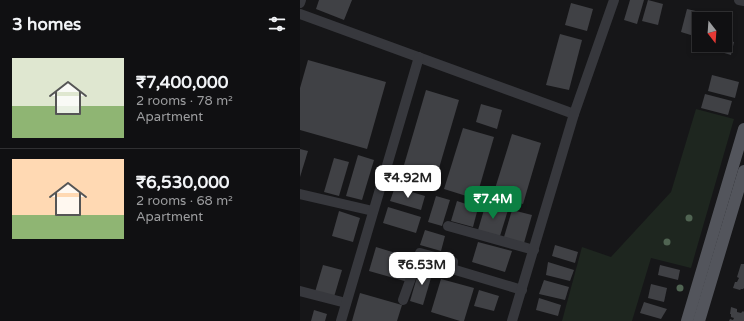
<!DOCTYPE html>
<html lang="en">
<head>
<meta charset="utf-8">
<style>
	body { margin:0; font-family:"Varela Round",sans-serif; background:#1e1e20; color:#f1f3f6; height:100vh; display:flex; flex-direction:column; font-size:15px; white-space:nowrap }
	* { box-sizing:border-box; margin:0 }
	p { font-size:13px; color:#9c9d9f }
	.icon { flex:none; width:22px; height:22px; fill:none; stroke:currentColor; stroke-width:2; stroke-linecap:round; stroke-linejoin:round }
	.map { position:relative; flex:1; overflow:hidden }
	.panel { display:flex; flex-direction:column; background:#101012; width:300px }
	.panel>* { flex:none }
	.needle { width:26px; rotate:163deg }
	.tools { position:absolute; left:392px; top:12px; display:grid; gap:8px }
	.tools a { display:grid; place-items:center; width:40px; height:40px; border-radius:0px; background:#101012; box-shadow:0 2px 6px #0003,0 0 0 1px #303032; font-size:20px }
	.price { position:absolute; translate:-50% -34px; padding:0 9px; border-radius:8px; background:#fff; color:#222; font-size:13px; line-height:26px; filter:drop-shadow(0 1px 2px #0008) }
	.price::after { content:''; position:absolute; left:50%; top:24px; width:12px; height:9px; margin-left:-6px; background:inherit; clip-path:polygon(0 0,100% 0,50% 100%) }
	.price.selected { background:#0b8043; color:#fff }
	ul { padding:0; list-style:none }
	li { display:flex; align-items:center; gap:12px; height:100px; padding:0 12px }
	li+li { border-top:1px solid #303032 }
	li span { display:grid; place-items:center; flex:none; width:112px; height:80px; border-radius:0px; color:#555 }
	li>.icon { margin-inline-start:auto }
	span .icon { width:48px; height:48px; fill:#fffc; stroke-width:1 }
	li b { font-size:17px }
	h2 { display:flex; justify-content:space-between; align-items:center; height:48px; padding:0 12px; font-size:17px }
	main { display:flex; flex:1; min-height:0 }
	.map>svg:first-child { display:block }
	.green { fill:#1e261f }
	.building { fill:#404145 }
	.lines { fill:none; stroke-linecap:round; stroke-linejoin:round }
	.minor { stroke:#37383d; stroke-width:10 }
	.major { stroke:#53555c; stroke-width:12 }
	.tree { fill:#506452 }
</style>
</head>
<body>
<main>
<section class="panel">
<h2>3 homes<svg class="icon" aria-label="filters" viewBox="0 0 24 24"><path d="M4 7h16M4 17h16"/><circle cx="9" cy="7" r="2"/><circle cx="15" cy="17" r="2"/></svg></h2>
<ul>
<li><span style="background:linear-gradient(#dfe7d0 60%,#8fb573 0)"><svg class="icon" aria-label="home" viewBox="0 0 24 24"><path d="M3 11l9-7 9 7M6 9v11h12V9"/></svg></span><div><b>₹7,400,000</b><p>2 rooms · 78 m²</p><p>Apartment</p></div></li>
<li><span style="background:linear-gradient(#ffd9b3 70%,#8fb573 0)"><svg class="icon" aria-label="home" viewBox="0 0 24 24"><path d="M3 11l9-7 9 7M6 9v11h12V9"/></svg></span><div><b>₹6,530,000</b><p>2 rooms · 68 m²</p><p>Apartment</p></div></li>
</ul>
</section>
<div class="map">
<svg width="444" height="321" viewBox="0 0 444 321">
	<rect width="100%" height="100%" fill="#161618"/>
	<!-- green -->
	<path class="green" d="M396 109 434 119 391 268 351 258 332 321H262L282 247 311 257 371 192Z"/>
	<!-- building -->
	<g class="building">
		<path d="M19 0H52L44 20 16 9Z"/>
		<path d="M330 0H344L337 24 324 20Z"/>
		<path d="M348 0 363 4 358 25 342 21Z"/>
		<path d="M271 3 293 9 287 31 265 25Z"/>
		<path d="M387 9 400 12 394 36 381 32Z"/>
		<path d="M260 34 282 40 269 90 246 85Z"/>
		<path d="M425 40 434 42 431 55 421 52 423 45H425Z"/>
		<path d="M8 60 86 82 67 149 0 130V88Z"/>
		<path d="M412 75 439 82 435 98 408 91Z"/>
		<path d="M126 90 159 100 137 175 104 165Z"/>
		<path d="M405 94 432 101 428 115 401 108Z"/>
		<path d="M181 104 202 110 197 129 176 122Z"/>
		<path d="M163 128 194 137 176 199 144 189Z"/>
		<path d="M212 134 241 143 223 204 193 195Z"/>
		<path d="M0 149 8 151 0 177Z"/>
		<path d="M58 155 74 160 62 200 46 196Z"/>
		<path d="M34 158 49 162 39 196 24 192Z"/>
		<path d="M95 187 125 196 121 210 90 201Z"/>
		<path d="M136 196 150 200 142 226 128 222Z"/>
		<path d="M157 201 178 208 173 227 151 221Z"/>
		<path d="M186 203 208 210 200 236 178 230Z"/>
		<path d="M88 207 121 217 116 233 83 223Z"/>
		<path d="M212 210 232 215 224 243 204 237Z"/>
		<path d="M39 211 60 218 53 242 32 236Z"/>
		<path d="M125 230 145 236 141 251 120 245Z"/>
		<path d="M178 242 212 251 205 272 172 262Z"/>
		<path d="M255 245 278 252 275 263 252 256Z"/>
		<path d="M76 247 115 259 108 282 69 271Z"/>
		<path d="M248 262 274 270 270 281 246 275Z"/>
		<path d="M441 264H444V288L443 289H441L440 290 433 288 435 282H437L439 278 437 277Z"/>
		<path d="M23 265 42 270 34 297 15 292Z"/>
		<path d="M360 265 380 270 378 280 358 275Z"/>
		<path d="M120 267 133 271 123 305 110 301Z"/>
		<path d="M141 279 174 288 164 321H160L131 312Z"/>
		<path d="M244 280 269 287 265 300 239 294Z"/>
		<path d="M351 284 367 288 364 302 348 298Z"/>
		<path d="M179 290 199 296 194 311 174 306Z"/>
		<path d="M60 293 102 305 97 321H52Z"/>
		<path d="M239 298 261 305 258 316 236 310Z"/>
		<path d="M344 302 367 309 361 319 340 313Z"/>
		<path d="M431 307 437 309V312L441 313 443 311 444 312V321H429L430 319 433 320 434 318 431 317V314H430Z"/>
		<path d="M14 310 27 314 25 321H11Z"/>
	</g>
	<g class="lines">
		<!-- minor -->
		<g class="minor">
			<path d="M439 0 444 1"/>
			<path d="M0 3 1 0"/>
			<path d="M0 14 274 114"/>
			<path d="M0 194 73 211"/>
			<path d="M148 226 234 250"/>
			<path d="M0 291 46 303"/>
			<path d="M103 300 120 253 153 262 152 269 222 290"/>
			<path d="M41 321 119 57"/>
			<path d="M212 321 274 114 314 0"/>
		</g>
		<!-- major -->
		<g class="major">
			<path d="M387 321 444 129"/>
			<path d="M399 321 444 171"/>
		</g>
	</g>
	<!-- trees -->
	<g class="tree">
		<circle cx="389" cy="218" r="3.5"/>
		<circle cx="367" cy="242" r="3.5"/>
		<circle cx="380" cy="288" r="3.5"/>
	</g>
</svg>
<div class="tools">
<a><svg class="needle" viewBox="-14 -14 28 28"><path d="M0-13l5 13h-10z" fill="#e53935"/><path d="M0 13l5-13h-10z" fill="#9c9d9f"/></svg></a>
</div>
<b class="price" style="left:108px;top:199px">₹4.92M</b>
<b class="price selected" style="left:193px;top:220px">₹7.4M</b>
<b class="price" style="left:122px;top:286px">₹6.53M</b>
</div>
</main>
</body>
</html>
